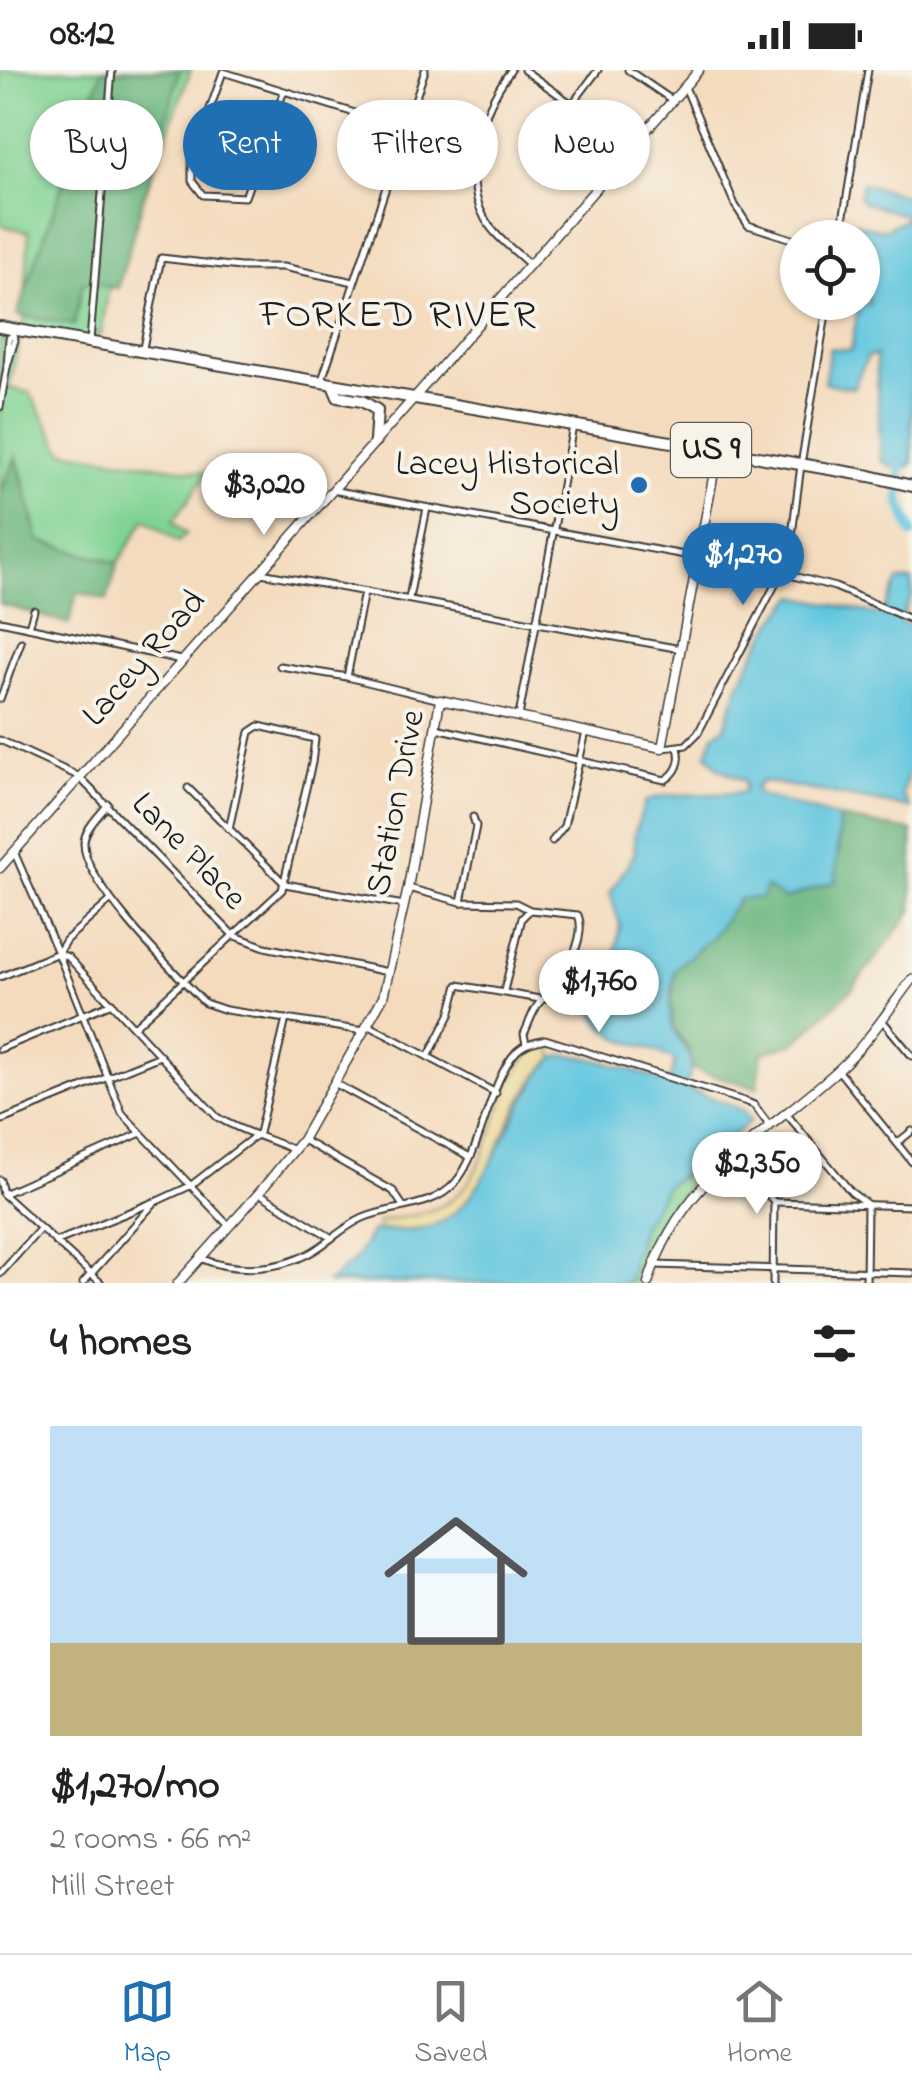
<!DOCTYPE html>
<html lang="en">
<head>
<meta charset="utf-8">
<style>
	body { margin:0; font-family:"Indie Flower",sans-serif; background:#f6f6f6; color:#222; height:100vh; display:flex; flex-direction:column; font-size:38px; white-space:nowrap }
	* { box-sizing:border-box; margin:0 }
	p { font-size:32px; color:#767676 }
	.icon { flex:none; width:55px; height:55px; fill:none; stroke:currentColor; stroke-width:2; stroke-linecap:round; stroke-linejoin:round }
	.map { position:relative; height:1213px; overflow:hidden }
	.details { display:flex; flex-direction:column; background:#fff; flex:1 }
	.details>* { flex:none }
	.banner { position:absolute; left:30px; top:30px; width:852px; height:90px; display:flex; gap:20px }
	.controls { position:absolute; left:780px; top:150px; display:grid; gap:20px }
	.controls a { display:grid; place-items:center; width:100px; height:100px; border-radius:50%; background:#fff; box-shadow:0 2px 8px #0004; font-size:50px }
	.price { position:absolute; translate:-50% -85px; padding:0 22px; border-radius:35px; background:#fff; color:#222; font-size:32px; line-height:65px; filter:drop-shadow(0 2px 5px #0008) }
	.price::after { content:''; position:absolute; left:50%; top:60px; width:30px; height:22px; margin-left:-15px; background:inherit; clip-path:polygon(0 0,100% 0,50% 100%) }
	.price.active { background:#1f6fb2; color:#fff }
	ul { padding:0; list-style:none }
	li { display:grid; align-content:center; gap:20px; height:530px; padding:0 50px }
	li span { display:grid; place-items:center; height:310px; border-radius:0px; color:#555 }
	li>.icon { margin-inline-start:auto }
	span .icon { width:180px; height:180px; fill:#fffc; stroke-width:1 }
	li b { font-size:42px }
	h2 { display:flex; justify-content:space-between; align-items:center; height:120px; padding:0 50px; font-size:42px }
	.pill { padding:0 35px; border-radius:45px; background:#fff; box-shadow:0 2px 8px #0004; font-size:35px; line-height:90px }
	.pill.active { background:#1f6fb2; color:#fff }
	.status { display:flex; justify-content:space-between; align-items:center; height:70px; padding:0 50px; background:#fff; direction:ltr }
	.status svg { height:28px; fill:currentColor }
	.menu { display:flex; justify-content:space-around; align-items:center; height:140px; border-top:2px solid #e0e0e0; background:#fff; font-size:28px; color:#767676 }
	.menu a { display:grid; justify-items:center; gap:5px }
	.menu .active { color:#1f6fb2 }
	.map>svg:first-child { display:block }
	.green { fill:#80d394; stroke:#4e7858; stroke-width:2.5 }
	.forest { fill:#68b57e; stroke:#42684d; stroke-width:2.5 }
	.sand { fill:#eeda9e; stroke:#857b5d; stroke-width:2.5 }
	.water { fill:#61c6df; stroke:#3e717e; stroke-width:2.5 }
	.lines { fill:none; stroke-linecap:round; stroke-linejoin:round }
	.river { stroke:#61c6df; stroke-width:10 }
	.minor-casing { stroke:#3c3934; stroke-width:9 }
	.tertiary-casing { stroke:#3c3934; stroke-width:11 }
	.secondary-casing { stroke:#3c3934; stroke-width:11 }
	.trunk-casing { stroke:#3c3934; stroke-width:14 }
	.minor { stroke:#fff; stroke-width:5 }
	.tertiary { stroke:#fff; stroke-width:8 }
	.secondary { stroke:#fff; stroke-width:8 }
	.trunk { stroke:#fff; stroke-width:10 }
	.poi-dot { fill:#1f6fb2; stroke:#f7f3e8; stroke-width:4 }
	.labels { text-anchor:middle; dominant-baseline:central; stroke-width:8; stroke-linejoin:round; paint-order:stroke }
	.shield { fill:#f7f3e8; stroke:#5e5c59; stroke-width:2.5 }
	.shield-label { font-size:32px; font-weight:bold; fill:#1c1c1c }
	.poi-label { font-size:35px; fill:#1c1c1c; stroke:#f7f3e8; text-anchor:end }
	.street-label { font-size:35px; fill:#1c1c1c; stroke:#f7f3e8 }
	.quarter-label { font-size:40px; letter-spacing:2.5px; fill:#1c1c1c; stroke:#f7f3e8 }
</style>
</head>
<body>
<div class="status"><b>08:12</b><svg viewBox="0 0 49 12"><path d="M0 12V9h3v3zM5 12V6h3v6zM10 12V3h3v9zM15 12V0h3v12zM26 1h20v11H26zM47 4h2v5h-2z"/></svg></div>
<div class="map">
<svg width="912" height="1213" viewBox="0 0 912 1213">
	<rect width="100%" height="100%" fill="#f7f3e8"/>
	<filter id="ink" filterUnits="userSpaceOnUse"><feTurbulence type="fractalNoise" baseFrequency=".01" numOctaves="2"/><feDisplacementMap in="SourceGraphic" scale="20" xChannelSelector="R" yChannelSelector="G"/><feConvolveMatrix kernelMatrix="1 2 1 2 8 2 1 2 1" color-interpolation-filters="sRGB"/></filter>
	<filter id="wash" filterUnits="userSpaceOnUse"><feTurbulence type="fractalNoise" baseFrequency=".0048" numOctaves="4" result="noise"/><feDisplacementMap in="SourceGraphic" scale="40" xChannelSelector="R" yChannelSelector="G"/><feGaussianBlur stdDeviation="2.25" result="paint"/><feColorMatrix in="noise" values="0 0 0 0 0 0 0 0 0 0 0 0 0 0 0 0 0 1.4 0 .05"/><feComposite in="paint" operator="in"/></filter>
	<g filter="url(#wash)">
		<rect width="100%" height="100%" fill="#f4dbbe"/>
		<!-- green -->
		<g class="green">
			<path d="M0 0H191L108 223 101 265 93 264 90 273 23 261 29 162 0 155Z"/>
			<path d="M0 269 19 273 9 318 30 323 63 381 207 403 173 452 186 464 178 472 145 449 118 493 39 471 17 388 0 424Z"/>
			<path d="M708 1090C670 1136 652 1154 635 1213H628L642 1156 666 1116Z"/>
		</g>
		<!-- forest -->
		<g class="forest">
			<path d="M102 0H180L118 218 83 212 74 255 17 245Z"/>
			<path d="M16 387 39 471 118 493 107 530 77 522 69 554 0 534V424Z"/>
			<path d="M839 748 912 761V841L851 920 795 973 762 983 757 1018 692 999 688 978 673 958 671 932 675 899 712 867 739 829 839 783Z"/>
		</g>
		<!-- sand -->
		<path class="sand" d="M544 975 552 976 554 990C499 1031 497 1140 426 1158 412 1162 393 1160 379 1160L378 1152C400 1147 425 1145 445 1134 500 1102 492 998 544 975Z"/>
		<!-- water -->
		<g class="water">
			<path d="M862 113 912 128V394L899 400 881 390 876 285 868 286 853 318 824 313 830 278 851 280 858 239 850 237 851 233 869 234V228L863 227V196L873 197 875 190 863 186 862 168 851 167 854 153 883 160 910 147 863 132 859 127Z"/>
			<path d="M912 510V527L900 551 912 557V692L902 725 910 738 763 711 755 718 759 725 839 748 836 811 785 829 766 817 762 828 739 829 712 867 675 899C673 917 667 940 673 957 683 986 699 978 686 1018L743 1040 751 1051 666 1116 642 1156 628 1213H327L355 1190 372 1161C389 1160 410 1163 426 1158 480 1144 500 1065 529 1022 537 1010 544 993 558 987 579 979 645 1006 669 1012L675 991C639 967 617 982 591 939L597 911 615 886 620 855 610 823 635 783 634 765 645 732C665 720 718 727 744 722L745 711 718 698 707 684 714 664 725 657C737 611 763 561 795 526L881 545 898 511Z"/>
		</g>
		<g class="lines">
			<!-- river -->
			<path class="river" d="M901 387 900 431 912 464"/>
		</g>
	</g>
	<g filter="url(#ink)">
		<g class="lines">
			<!-- minor casing -->
			<g class="minor-casing">
				<g id="minor">
					<path d="M511 0C483 38 459 103 485 149 495 167 514 180 529 194"/>
					<path d="M524 0 593 49"/>
					<path d="M628 0 672 30"/>
					<path d="M685 17 735 135 748 155 798 171"/>
					<path d="M284 21 245 127 203 125 192 111V90L223 2 403 58"/>
					<path d="M573 33 598 0"/>
					<path d="M840 168 868 0"/>
					<path d="M13 265 9 268 7 297 15 270 13 261"/>
					<path d="M90 271 112 0"/>
					<path d="M143 278 161 188 240 197H283L354 212"/>
					<path d="M322 310 425 0"/>
					<path d="M0 337 7 297"/>
					<path d="M332 420 782 503 835 517 912 550"/>
					<path d="M261 503 681 579"/>
					<path d="M409 528 427 438"/>
					<path d="M0 551 181 590"/>
					<path d="M29 557 34 540"/>
					<path d="M280 596 347 607 440 630"/>
					<path d="M347 607 364 522"/>
					<path d="M0 629 21 572"/>
					<path d="M519 646 573 356"/>
					<path d="M436 658 665 710C677 703 682 691 678 678"/>
					<path d="M0 670 78 706 233 865 265 877 388 902"/>
					<path d="M663 678 686 675 698 663 789 488 801 395 828 232"/>
					<path d="M188 718 285 814 404 835"/>
					<path d="M108 734C100 745 84 759 84 773 83 813 176 904 205 933L226 940 364 961"/>
					<path d="M552 771 564 756 586 662"/>
					<path d="M15 784 58 883 68 887 217 1047C241 1062 268 1068 294 1080"/>
					<path d="M408 818 461 832 516 833 530 840 578 845C587 865 567 901 555 919 552 923 547 925 543 929 534 936 529 954 524 964L526 974"/>
					<path d="M461 832 476 756 473 747"/>
					<path d="M58 883 122 1043 228 1155"/>
					<path d="M0 907 58 883 66 870 110 831"/>
					<path d="M504 921 522 848 530 840"/>
					<path d="M882 950 912 986"/>
					<path d="M368 955 496 1023"/>
					<path d="M134 957 282 820 312 693 315 669 259 656 250 662 229 759"/>
					<path d="M0 979 112 933"/>
					<path d="M428 987 450 945 458 915 540 929"/>
					<path d="M838 1000 912 1092"/>
					<path d="M336 1014 470 1087"/>
					<path d="M785 1042 851 1122 867 1134 866 1213"/>
					<path d="M0 1051 160 986"/>
					<path d="M303 1070 393 1121 403 1136"/>
					<path d="M897 1073 912 1061"/>
					<path d="M737 1086 774 1132 773 1213"/>
					<path d="M0 1110 3 1124 139 1064"/>
					<path d="M259 1123 332 1168"/>
					<path d="M3 1124 101 1213"/>
					<path d="M775 1132 912 1136"/>
					<path d="M55 1172 154 1132"/>
					<path d="M200 1188C237 1204 285 1200 318 1178 333 1168 347 1155 363 1148 393 1135 432 1139 455 1113 483 1080 489 1010 517 981 525 973 535 972 545 969L747 1032 754 1035 769 1055"/>
					<path d="M655 1195 912 1203"/>
					<path d="M0 1204 40 1159"/>
					<path d="M83 1213 155 1132 190 1116 259 1063 286 949"/>
				</g>
			</g>
			<!-- tertiary casing -->
			<g class="tertiary-casing">
				<g id="tertiary">
					<path d="M413 329 699 0"/>
					<path d="M178 1213 259 1123 302 1070 383 927 408 818 440 630 662 678 718 381"/>
					<path d="M648 1213C680 1107 763 1068 839 999 867 974 889 939 912 909"/>
				</g>
			</g>
			<!-- secondary casing -->
			<g class="secondary-casing">
				<path id="secondary" d="M0 798 413 329"/>
			</g>
			<!-- trunk casing -->
			<g class="trunk-casing">
				<g id="trunk">
					<path d="M0 257 870 406 912 416"/>
					<path d="M333 315 338 327 362 331 377 340 375 371"/>
				</g>
			</g>
			<!-- minor -->
			<use href="#minor" class="minor"/>
			<!-- tertiary -->
			<use href="#tertiary" class="tertiary"/>
			<!-- secondary -->
			<use href="#secondary" class="secondary"/>
			<!-- trunk -->
			<use href="#trunk" class="trunk"/>
		</g>
	</g>
	<!-- markers -->
	<circle class="poi-dot" cx="639" cy="415" r="10"/>
	<g class="labels">
		<!-- shield labels -->
		<rect class="shield" x="671" y="353" width="80" height="54" rx="8"/>
		<g class="shield-label">
			<text x="711" y="380">US 9</text>
		</g>
		<!-- poi labels -->
		<g class="poi-label">
			<text x="619" y="395">Lacey Historical<tspan x="619" dy="40">Society</tspan></text>
		</g>
		<!-- street labels -->
		<g class="street-label">
			<text transform="translate(145 589) rotate(-49)">Lacey Road</text>
			<text transform="translate(397 733) rotate(-79)">Station Drive</text>
			<text transform="translate(188 782) rotate(46)">Lane Place</text>
		</g>
		<!-- quarter labels -->
		<g class="quarter-label">
			<text x="399" y="246">FORKED RIVER</text>
		</g>
	</g>
</svg>
<div class="controls">
<a><svg class="icon" aria-label="locate" viewBox="0 0 24 24"><circle cx="12" cy="12" r="6"/><path d="M12 2v4M12 18v4M2 12h4M18 12h4"/></svg></a>
</div>
<b class="price" style="left:264px;top:468px">$3,020</b>
<b class="price active" style="left:743px;top:538px">$1,270</b>
<b class="price" style="left:599px;top:965px">$1,760</b>
<b class="price" style="left:757px;top:1147px">$2,350</b>
<div class="banner">
<a class="pill">Buy</a>
<a class="pill active">Rent</a>
<a class="pill">Filters</a>
<a class="pill">New</a>
</div>
</div>
<section class="details">
<h2>4 homes<svg class="icon" aria-label="filters" viewBox="0 0 24 24"><path d="M4 7h16M4 17h16"/><circle cx="9" cy="7" r="2"/><circle cx="15" cy="17" r="2"/></svg></h2>
<ul>
<li><span style="background:linear-gradient(#bfe0f5 70%,#c2b280 0)"><svg class="icon" aria-label="home" viewBox="0 0 24 24"><path d="M3 11l9-7 9 7M6 9v11h12V9"/></svg></span><div><b>$1,270/mo</b><p>2 rooms · 66 m²</p><p>Mill Street</p></div></li>
</ul>
</section>
<nav class="menu">
<a class="active"><svg class="icon" aria-label="map" viewBox="0 0 24 24"><path d="M3 6l6-2 6 2 6-2v14l-6 2-6-2-6 2zM9 4v14M15 6v14"/></svg>Map</a>
<a><svg class="icon" aria-label="saved" viewBox="0 0 24 24"><path d="M7 4h10v16l-5-4-5 4z"/></svg>Saved</a>
<a><svg class="icon" aria-label="home" viewBox="0 0 24 24"><path d="M3 11l9-7 9 7M6 9v11h12V9"/></svg>Home</a>
</nav>
</body>
</html>
